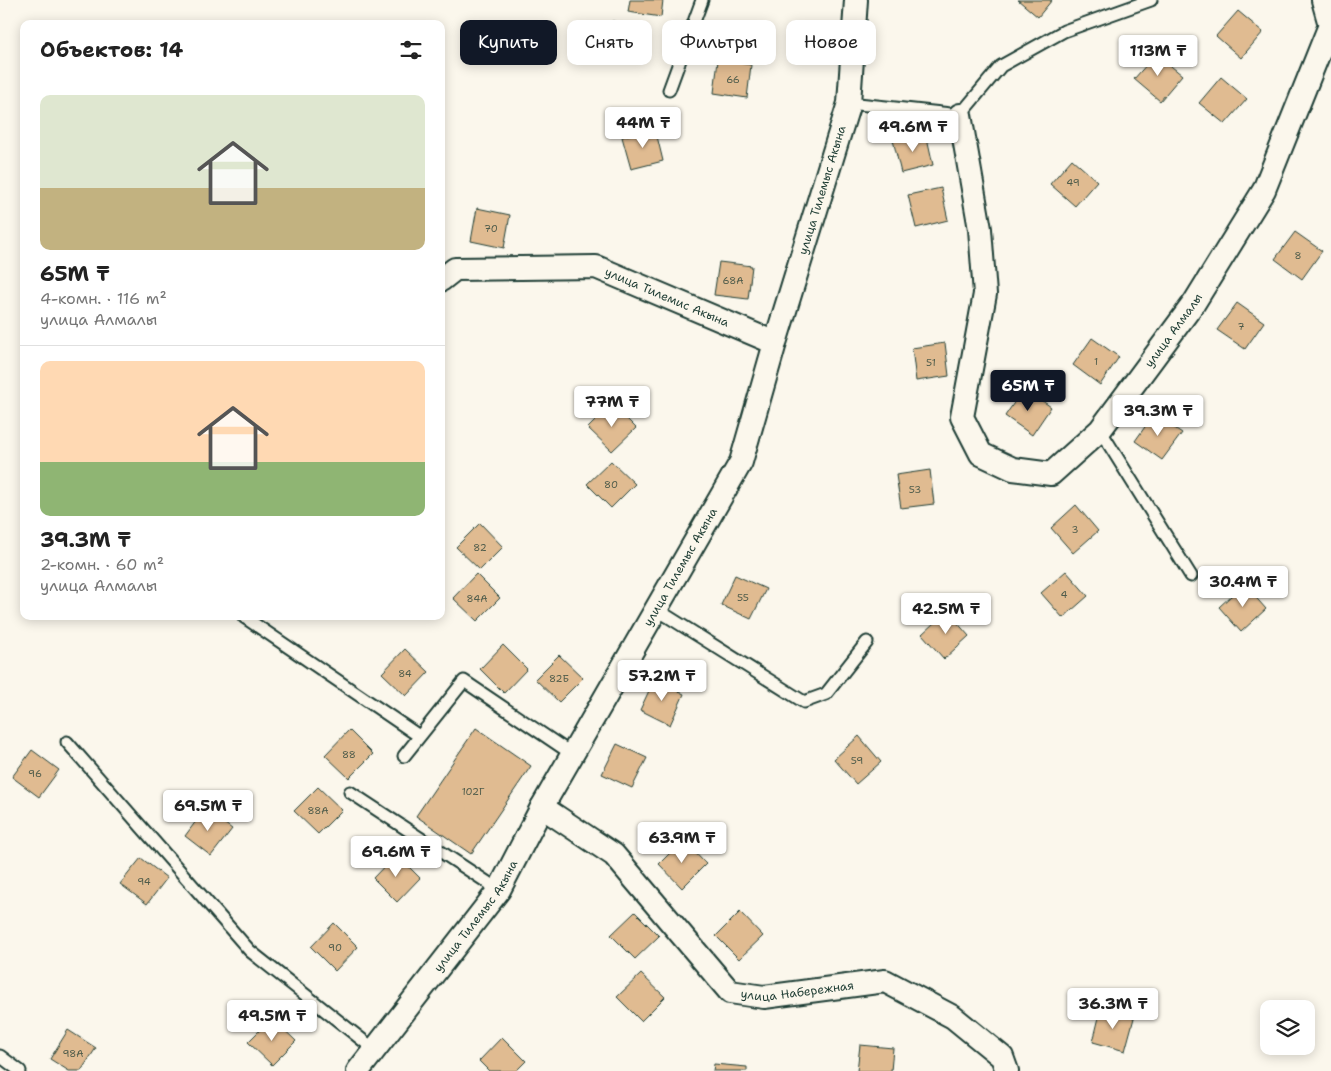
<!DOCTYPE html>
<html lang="ru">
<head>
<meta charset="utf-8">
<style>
	body { margin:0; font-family:"Shantell Sans",sans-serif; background:#f2f2f2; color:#222; height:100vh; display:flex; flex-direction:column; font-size:19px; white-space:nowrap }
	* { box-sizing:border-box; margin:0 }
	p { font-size:16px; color:#767676 }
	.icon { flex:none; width:28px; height:28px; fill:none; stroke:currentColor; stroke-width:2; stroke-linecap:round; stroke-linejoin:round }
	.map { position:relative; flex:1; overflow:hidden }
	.sheet { position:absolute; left:20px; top:20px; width:425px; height:600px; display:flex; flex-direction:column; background:#fff; border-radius:10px; box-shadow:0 2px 12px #0003 }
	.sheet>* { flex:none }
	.top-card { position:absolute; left:460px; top:20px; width:475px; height:45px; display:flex; gap:10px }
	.controls { position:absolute; left:1260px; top:1000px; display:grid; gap:10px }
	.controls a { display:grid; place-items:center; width:55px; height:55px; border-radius:10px; background:#fff; box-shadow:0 2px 12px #0003; font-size:25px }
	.price { position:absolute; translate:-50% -42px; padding:0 11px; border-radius:5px; background:#fff; color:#222; font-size:16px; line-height:32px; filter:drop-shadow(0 1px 2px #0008) }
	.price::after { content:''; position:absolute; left:50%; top:30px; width:15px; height:11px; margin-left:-8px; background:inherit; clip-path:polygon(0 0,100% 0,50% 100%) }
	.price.on { background:#111827; color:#fff }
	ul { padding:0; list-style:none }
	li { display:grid; align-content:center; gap:10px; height:265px; padding:0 20px }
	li+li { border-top:1px solid #e0e0e0 }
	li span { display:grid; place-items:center; height:155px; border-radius:10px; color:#555 }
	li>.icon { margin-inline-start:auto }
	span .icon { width:90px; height:90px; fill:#fffc; stroke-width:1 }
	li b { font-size:21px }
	h2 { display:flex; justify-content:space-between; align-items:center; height:60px; padding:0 20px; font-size:21px }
	.chip { padding:0 18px; border-radius:10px; background:#fff; box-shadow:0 2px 12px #0003; font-size:18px; line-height:45px }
	.chip.on { background:#111827; color:#fff }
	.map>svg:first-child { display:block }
	.building { fill:#e0bb91; stroke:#1f3d34 }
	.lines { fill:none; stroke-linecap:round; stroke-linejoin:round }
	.lane-casing { stroke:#1f3d34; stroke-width:15 }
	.street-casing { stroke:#1f3d34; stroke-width:26 }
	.lane { stroke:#fbf7ec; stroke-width:11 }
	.street { stroke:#fbf7ec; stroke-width:22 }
	.labels { text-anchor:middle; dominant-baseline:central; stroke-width:5; stroke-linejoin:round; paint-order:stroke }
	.number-label { font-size:10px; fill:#4f5c4b }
	.street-label { font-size:12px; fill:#1f3d34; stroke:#fbf7ec }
</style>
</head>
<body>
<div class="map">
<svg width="1331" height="1071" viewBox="0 0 1331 1071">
	<rect width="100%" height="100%" fill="#fbf7ec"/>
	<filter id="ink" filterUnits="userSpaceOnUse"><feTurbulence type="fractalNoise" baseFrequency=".02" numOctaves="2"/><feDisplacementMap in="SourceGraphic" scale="10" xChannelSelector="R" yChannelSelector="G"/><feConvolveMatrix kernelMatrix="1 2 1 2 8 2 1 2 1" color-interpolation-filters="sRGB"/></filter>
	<g filter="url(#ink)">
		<!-- building -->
		<g class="building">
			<path d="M630 0H663L661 17 628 12Z"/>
			<path d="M1018 0H1052L1038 17Z"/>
			<path d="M1238 11 1263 32 1241 58 1216 36Z"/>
			<path d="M612 21 645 26 641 59 607 54Z"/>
			<path d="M1156 54 1182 75 1160 101 1134 79Z"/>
			<path d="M718 60 751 65 747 98 714 93Z"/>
			<path d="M1221 77 1247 99 1225 124 1199 103Z"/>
			<path d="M655 128 663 161 631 169 622 137Z"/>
			<path d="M926 133 933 165 901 173 893 140Z"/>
			<path d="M1072 159 1097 181 1075 206 1050 184Z"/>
			<path d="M941 188 948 220 916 228 908 195Z"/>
			<path d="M477 208 510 215 504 248 471 241Z"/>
			<path d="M1295 232 1322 251 1302 279 1275 259Z"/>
			<path d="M719 262 752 266 748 299 714 295Z"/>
			<path d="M1237 303 1264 322 1245 349 1217 330Z"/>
			<path d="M1092 338 1119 357 1100 385 1073 365Z"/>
			<path d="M945 343 949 376 916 381 912 348Z"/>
			<path d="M1024 388 1051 407 1032 435 1005 416Z"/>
			<path d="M612 404 636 428 612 451 588 428Z"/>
			<path d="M1154 414 1182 433 1162 460 1135 441Z"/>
			<path d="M611 461 635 484 611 508 587 484Z"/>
			<path d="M930 470 934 504 901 508 896 475Z"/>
			<path d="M1076 505 1098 531 1073 553 1051 528Z"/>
			<path d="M480 523 503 547 480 570 456 547Z"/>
			<path d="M1066 571 1088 596 1063 618 1041 593Z"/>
			<path d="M476 574 500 598 477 621 453 598Z"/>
			<path d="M735 575 766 589 751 619 721 605Z"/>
			<path d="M1244 584 1266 609 1241 632 1219 607Z"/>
			<path d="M947 611 969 636 944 659 922 634Z"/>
			<path d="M503 645 527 669 504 693 480 669Z"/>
			<path d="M405 649 429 672 406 696 382 673Z"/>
			<path d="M559 655 583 678 559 702 535 679Z"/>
			<path d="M654 680 684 694 670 725 640 710Z"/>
			<path d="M476 728 531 766 471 854 416 816Z"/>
			<path d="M349 730 373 754 349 778 325 755Z"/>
			<path d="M859 736 881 762 856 784 834 759Z"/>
			<path d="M617 744 647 758 632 788 602 774Z"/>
			<path d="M32 750 59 770 39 797 12 777Z"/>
			<path d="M318 787 342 810 318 834 294 811Z"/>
			<path d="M205 809 232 829 211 856 185 836Z"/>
			<path d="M683 840 706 864 682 888 659 864Z"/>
			<path d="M396 854 420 878 397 902 373 878Z"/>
			<path d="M141 858 167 878 147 904 120 884Z"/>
			<path d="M635 912 659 936 635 959 611 935Z"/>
			<path d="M740 912 763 936 739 959 716 936Z"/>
			<path d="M334 923 358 947 335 971 311 947Z"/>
			<path d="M641 974 665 997 641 1021 617 997Z"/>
			<path d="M1101 1009 1134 1018 1125 1051 1093 1042Z"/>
			<path d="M272 1018 296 1041 272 1065 248 1042Z"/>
			<path d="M68 1030 96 1048 81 1071H69L50 1059Z"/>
			<path d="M502 1037 526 1061 516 1071H489L479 1061Z"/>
			<path d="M860 1045 893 1048 891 1071H857Z"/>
			<path d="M714 1064 747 1067V1071H713Z"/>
		</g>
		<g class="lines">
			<!-- lane casing -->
			<g class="lane-casing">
				<g id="lane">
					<path d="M669 90 702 0"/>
					<path d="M849 103 960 115 1001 66 1064 31 1151 0"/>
					<path d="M1100 430 1191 576"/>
					<path d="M656 609 804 702 826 694 867 642"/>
					<path d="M244 617 419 736"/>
					<path d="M67 742 250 951 375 1050"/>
					<path d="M404 756 464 681 572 754"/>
					<path d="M350 792 499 890"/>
					<path d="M0 1056 20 1071"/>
				</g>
			</g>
			<!-- street casing -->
			<g class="street-casing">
				<g id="street">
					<path id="s1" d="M960 115 980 229 985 294 962 417 981 454 1013 469 1051 474 1100 430 1194 303 1264 190 1330 25 1323 0"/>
					<path id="s2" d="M441 280 455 269 596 267 775 343"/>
					<path id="s3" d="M542 807 614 855 730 992 764 997 885 981 953 1017 1002 1057 1007 1071"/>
					<path id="s4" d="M358 1071 499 890 542 807 741 462 775 343 849 103 856 0"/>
				</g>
			</g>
			<!-- lane -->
			<use href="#lane" class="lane"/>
			<!-- street -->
			<use href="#street" class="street"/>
		</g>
	</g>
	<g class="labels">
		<!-- number labels -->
		<g class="number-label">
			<text x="733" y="79">66</text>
			<text x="1073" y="182">49</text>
			<text x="491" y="228">70</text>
			<text x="1298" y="255">8</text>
			<text x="733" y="280">68А</text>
			<text x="1241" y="326">7</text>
			<text x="1096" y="361">1</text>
			<text x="931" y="362">51</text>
			<text x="611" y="484">80</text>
			<text x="915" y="489">53</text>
			<text x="1075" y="529">3</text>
			<text x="480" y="547">82</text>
			<text x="1064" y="594">4</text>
			<text x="743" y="597">55</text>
			<text x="477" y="598">84А</text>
			<text x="405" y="673">84</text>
			<text x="559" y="678">82Б</text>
			<text x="349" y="754">88</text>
			<text x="857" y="760">59</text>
			<text x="35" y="773">96</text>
			<text x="473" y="791">102Г</text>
			<text x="318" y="810">88А</text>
			<text x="144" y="881">94</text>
			<text x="335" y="947">90</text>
			<text x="73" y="1053">98А</text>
		</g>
		<!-- street labels -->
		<g class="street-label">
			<text stroke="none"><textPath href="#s4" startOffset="1005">улица Тилемыс Акына</textPath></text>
			<text stroke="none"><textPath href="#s2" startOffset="236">улица Тилемис Акына</textPath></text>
			<text stroke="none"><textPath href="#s1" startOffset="611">улица Алмалы</textPath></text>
			<text stroke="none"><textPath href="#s4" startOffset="600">улица Тилемыс Акына</textPath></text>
			<text stroke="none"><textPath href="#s4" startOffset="195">улица Тилемыс Акына</textPath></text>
			<text stroke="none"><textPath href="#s3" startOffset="334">улица Набережная</textPath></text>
		</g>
	</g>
</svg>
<div class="controls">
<a><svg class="icon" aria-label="layers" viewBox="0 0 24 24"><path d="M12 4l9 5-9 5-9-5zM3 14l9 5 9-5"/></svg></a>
</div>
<b class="price" style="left:1158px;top:77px">113M ₸</b>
<b class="price" style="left:643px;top:149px">44M ₸</b>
<b class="price" style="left:913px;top:153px">49.6M ₸</b>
<b class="price on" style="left:1028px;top:412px">65M ₸</b>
<b class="price" style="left:612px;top:428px">77M ₸</b>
<b class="price" style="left:1158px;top:437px">39.3M ₸</b>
<b class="price" style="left:1243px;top:608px">30.4M ₸</b>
<b class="price" style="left:946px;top:635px">42.5M ₸</b>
<b class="price" style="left:662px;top:702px">57.2M ₸</b>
<b class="price" style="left:208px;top:832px">69.5M ₸</b>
<b class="price" style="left:682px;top:864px">63.9M ₸</b>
<b class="price" style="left:396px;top:878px">69.6M ₸</b>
<b class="price" style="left:1113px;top:1030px">36.3M ₸</b>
<b class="price" style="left:272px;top:1042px">49.5M ₸</b>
<div class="top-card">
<a class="chip on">Купить</a>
<a class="chip">Снять</a>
<a class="chip">Фильтры</a>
<a class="chip">Новое</a>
</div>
<section class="sheet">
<h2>Объектов: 14<svg class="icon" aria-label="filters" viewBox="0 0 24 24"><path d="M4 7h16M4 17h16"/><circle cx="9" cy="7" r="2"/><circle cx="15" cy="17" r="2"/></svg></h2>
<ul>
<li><span style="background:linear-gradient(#dfe7d0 60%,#c2b280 0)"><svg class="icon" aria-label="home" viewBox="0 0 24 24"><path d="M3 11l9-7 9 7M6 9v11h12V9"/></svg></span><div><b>65M ₸</b><p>4-комн. · 116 m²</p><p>улица Алмалы</p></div></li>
<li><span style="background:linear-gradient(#ffd9b3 65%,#8fb573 0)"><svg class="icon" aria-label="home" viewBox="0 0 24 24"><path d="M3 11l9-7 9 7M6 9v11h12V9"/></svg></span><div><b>39.3M ₸</b><p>2-комн. · 60 m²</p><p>улица Алмалы</p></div></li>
</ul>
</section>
</div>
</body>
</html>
